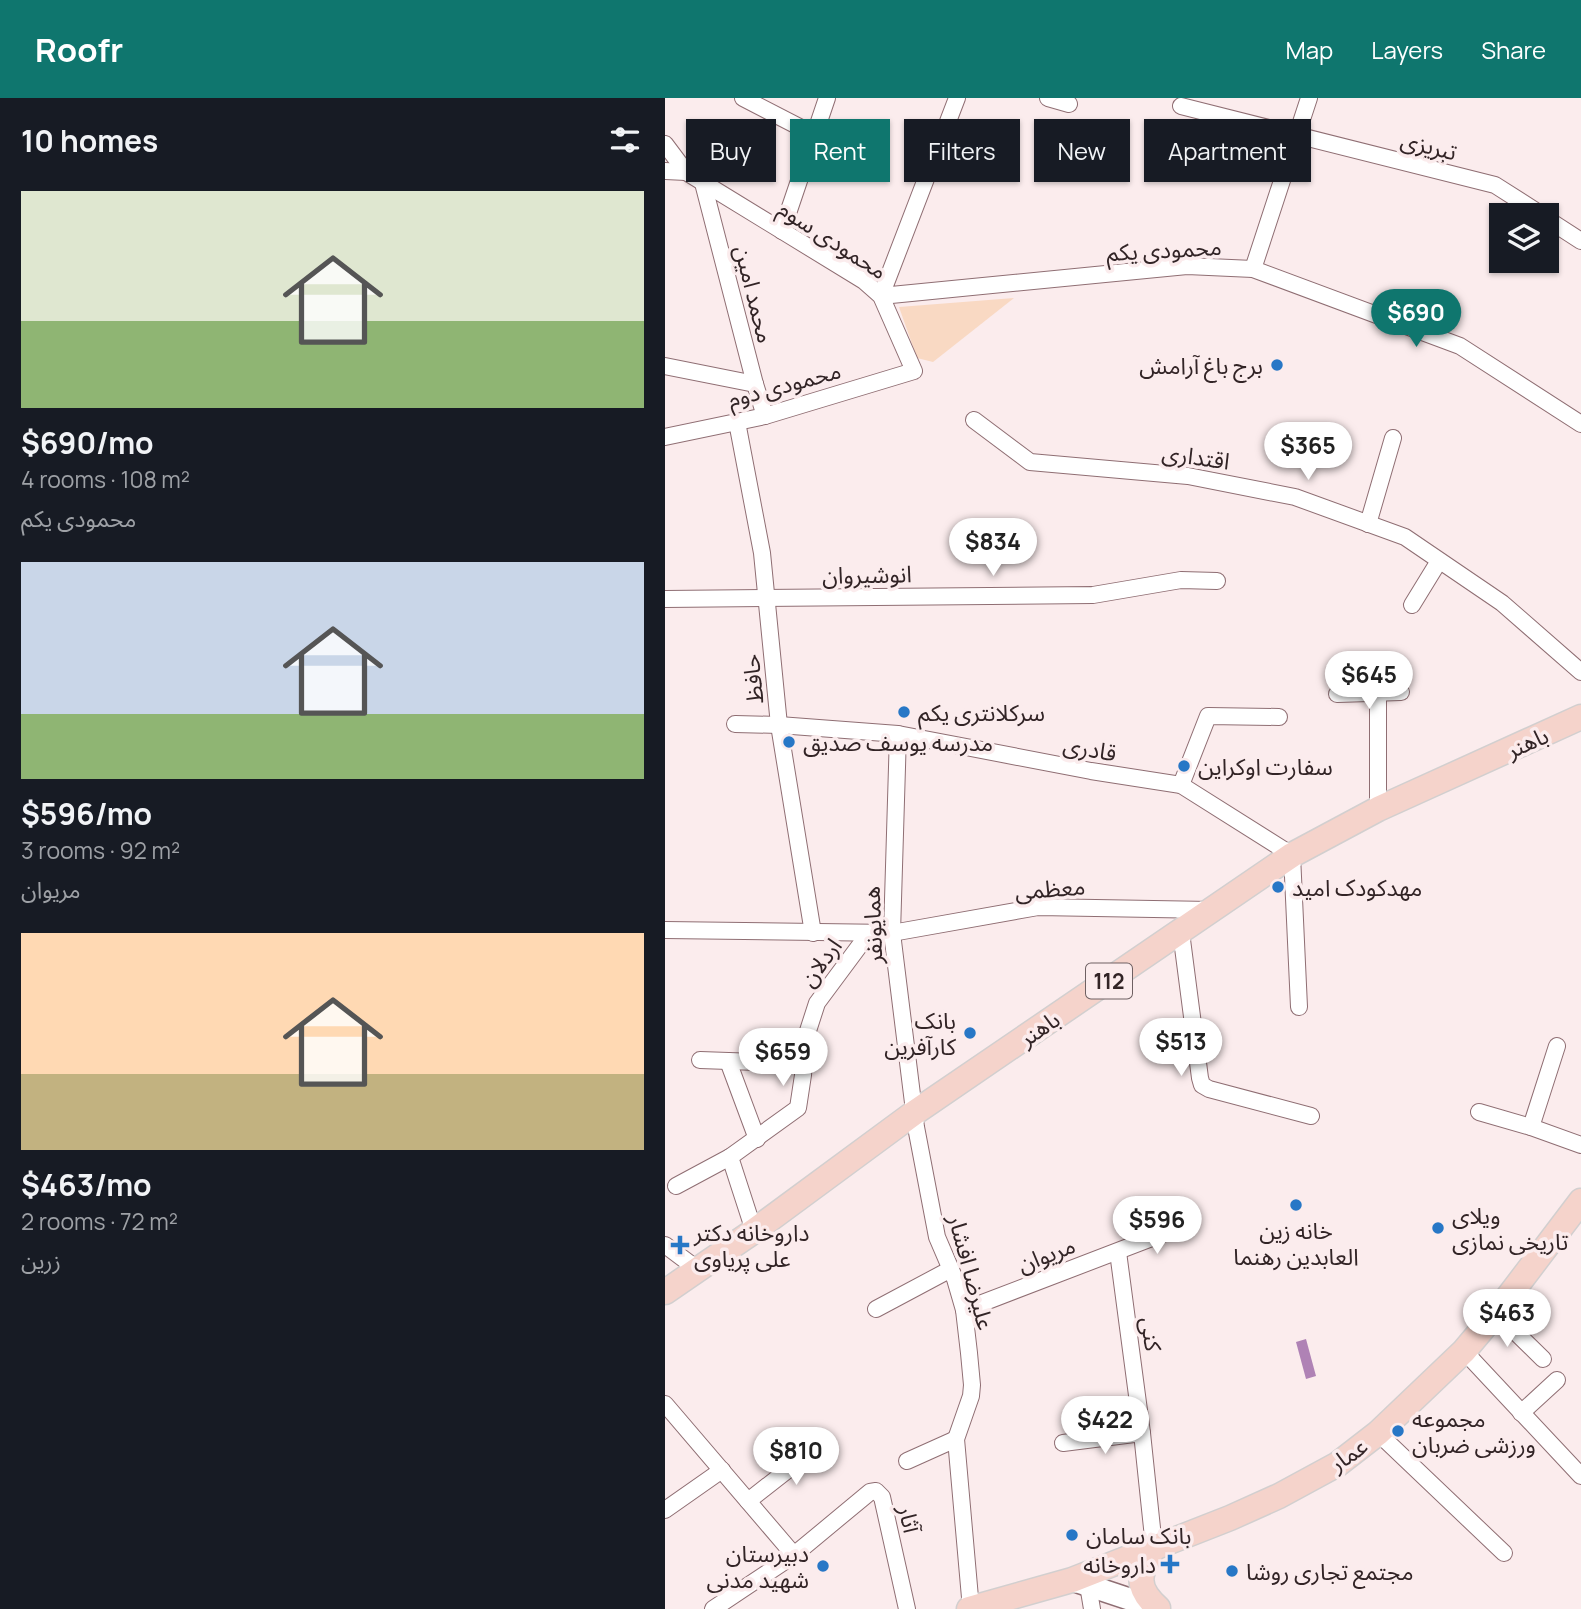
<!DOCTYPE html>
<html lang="en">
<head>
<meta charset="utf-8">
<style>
	body { margin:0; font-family:Manrope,"Noto Sans Arabic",sans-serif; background:#20242c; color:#f1f3f6; height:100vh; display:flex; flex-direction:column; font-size:26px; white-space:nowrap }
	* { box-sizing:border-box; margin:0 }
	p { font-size:23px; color:#9ea1a6 }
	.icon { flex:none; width:38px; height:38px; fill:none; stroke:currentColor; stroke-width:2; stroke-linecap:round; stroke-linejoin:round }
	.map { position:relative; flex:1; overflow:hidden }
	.details { display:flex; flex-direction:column; background:#171b24; width:665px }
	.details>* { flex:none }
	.top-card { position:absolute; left:21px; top:21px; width:665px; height:63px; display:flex; gap:14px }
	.buttons { position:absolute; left:824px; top:105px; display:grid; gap:14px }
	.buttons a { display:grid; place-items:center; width:70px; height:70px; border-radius:0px; background:#171b24; box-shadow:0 2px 5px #0004; font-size:35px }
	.price { position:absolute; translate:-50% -60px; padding:0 16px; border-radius:24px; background:#fff; color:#222; font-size:23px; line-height:46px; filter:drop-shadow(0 2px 4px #0008) }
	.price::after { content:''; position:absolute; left:50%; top:42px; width:21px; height:16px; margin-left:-10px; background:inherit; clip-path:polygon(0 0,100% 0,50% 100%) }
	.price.selected { background:#0f766e; color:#fff }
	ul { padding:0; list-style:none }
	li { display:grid; align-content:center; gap:14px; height:371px; padding:0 21px }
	li span { display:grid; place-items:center; height:217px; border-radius:0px; color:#555 }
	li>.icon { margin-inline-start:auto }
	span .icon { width:126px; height:126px; fill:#fffc; stroke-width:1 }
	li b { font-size:30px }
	h2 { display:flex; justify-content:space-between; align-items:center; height:84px; padding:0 21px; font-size:30px }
	.pill { padding:0 24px; border-radius:0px; background:#171b24; box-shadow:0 2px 5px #0004; font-size:24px; line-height:63px }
	.pill.selected { background:#0f766e; color:#fff }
	header { display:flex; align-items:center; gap:42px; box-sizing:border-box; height:98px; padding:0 35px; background:#0f766e; color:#fff }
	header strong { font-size:33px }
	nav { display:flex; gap:38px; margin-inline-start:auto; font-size:24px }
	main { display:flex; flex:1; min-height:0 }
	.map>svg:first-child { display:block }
	.green { fill:#f9d9c3 }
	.water { fill:#af82b5 }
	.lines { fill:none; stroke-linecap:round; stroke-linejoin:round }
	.minor-casing { stroke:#8f6e73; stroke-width:18 }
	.secondary-casing { stroke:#8f6e73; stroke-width:24 }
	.primary-casing { stroke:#d2cfcf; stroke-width:27 }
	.minor { stroke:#fff; stroke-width:16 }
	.secondary { stroke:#fff; stroke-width:21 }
	.primary { stroke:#f5d3cb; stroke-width:24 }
	.poi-dot { fill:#2777c6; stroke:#fbeced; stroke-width:2.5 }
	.labels { text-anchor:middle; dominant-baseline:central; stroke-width:7; stroke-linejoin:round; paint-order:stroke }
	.shield { fill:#fbeced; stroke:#6e6062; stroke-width:2 }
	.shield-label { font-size:21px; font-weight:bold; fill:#322426 }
	.street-label { font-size:23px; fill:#322426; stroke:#fbeced }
	.poi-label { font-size:23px; fill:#322426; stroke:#fbeced; text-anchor:start }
</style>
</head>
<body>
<header>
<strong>Roofr</strong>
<nav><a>Map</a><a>Layers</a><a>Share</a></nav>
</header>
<main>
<section class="details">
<h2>10 homes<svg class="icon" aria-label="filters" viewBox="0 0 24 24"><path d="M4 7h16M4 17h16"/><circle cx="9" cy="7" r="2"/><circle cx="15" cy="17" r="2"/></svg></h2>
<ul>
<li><span style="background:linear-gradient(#dfe7d0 60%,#8fb573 0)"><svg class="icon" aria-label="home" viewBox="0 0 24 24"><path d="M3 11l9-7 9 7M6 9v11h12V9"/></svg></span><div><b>$690/mo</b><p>4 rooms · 108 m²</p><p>محمودی یکم</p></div></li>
<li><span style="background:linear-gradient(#c9d6e8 70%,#8fb573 0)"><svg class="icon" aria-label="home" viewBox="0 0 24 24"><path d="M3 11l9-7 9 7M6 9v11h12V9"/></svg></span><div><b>$596/mo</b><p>3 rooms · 92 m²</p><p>مریوان</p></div></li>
<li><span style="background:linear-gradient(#ffd9b3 65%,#c2b280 0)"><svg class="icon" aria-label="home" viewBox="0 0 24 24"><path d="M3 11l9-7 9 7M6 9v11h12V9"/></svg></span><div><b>$463/mo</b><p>2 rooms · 72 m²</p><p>زرین</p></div></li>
</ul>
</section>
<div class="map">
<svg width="916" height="1511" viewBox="0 0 916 1511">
	<rect width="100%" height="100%" fill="#fbeced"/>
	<!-- green -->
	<path class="green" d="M349 200 268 264 252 260 234 209Z"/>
	<!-- water -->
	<path class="water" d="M641 1241 651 1278 641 1281 631 1244Z"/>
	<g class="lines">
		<!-- minor casing -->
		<g class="minor-casing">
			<g id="minor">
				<path d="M78 0 150 37"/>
				<path d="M292 0 216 198 522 168 588 171 795 248 916 326"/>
				<path d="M383 0 404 6"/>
				<path d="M516 8 830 87 877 117"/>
				<path d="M0 46 21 74 199 183 216 198 249 273 100 318 0 339"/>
				<path d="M0 73 21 74"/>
				<path d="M38 85 90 286 100 318"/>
				<path d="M882 121 916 143"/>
				<path d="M117 133 162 0"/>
				<path d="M588 171 644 0"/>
				<path d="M0 268 90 286"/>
				<path d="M309 322 365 364 523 378 630 399 740 439 837 505 916 574"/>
				<path d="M72 324 97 455 114 627 148 835"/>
				<path d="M703 426 728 340"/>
				<path d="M0 501 428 497 516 482 552 483"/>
				<path d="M747 507 774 463"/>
				<path d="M713 595V711"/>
				<path d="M672 596 736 594"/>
				<path d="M70 626 114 627 233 636 426 673 516 687 627 757 634 909"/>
				<path d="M233 636 227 835 251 1029 272 1139 290 1181 299 1212 304 1255 307 1287 306 1298 291 1341 306 1511"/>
				<path d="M516 687 543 618 614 619"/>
				<path d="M0 832 227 835 373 809 546 812"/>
				<path d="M516 834 535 980 537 987 544 991 646 1018"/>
				<path d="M35 962 92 964"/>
				<path d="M63 963 92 1041"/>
				<path d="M814 1014 866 1029 916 1047"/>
				<path d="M866 1029 892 948"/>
				<path d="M11 1088 65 1059"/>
				<path d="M89 1133 65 1059 133 1010 138 977 141 939 152 905 204 835"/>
				<path d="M0 1147 32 1171"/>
				<path d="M453 1154 477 1335 489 1449"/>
				<path d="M211 1211 286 1171"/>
				<path d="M299 1212 518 1128"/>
				<path d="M831 1215 878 1261"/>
				<path d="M799 1253 916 1378"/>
				<path d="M0 1306 129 1457 205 1394 211 1393 217 1399 242 1511"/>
				<path d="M856 1315 892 1282"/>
				<path d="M713 1335 839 1455"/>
				<path d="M398 1345 477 1335"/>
				<path d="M242 1363 291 1341"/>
				<path d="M83 1403 156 1346"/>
				<path d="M0 1412 57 1372"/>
				<path d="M423 1487 427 1511"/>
				<path d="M48 1511 129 1457"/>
			</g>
		</g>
		<!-- secondary casing -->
		<g class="secondary-casing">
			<path id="secondary" d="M407 1482 494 1511"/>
		</g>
		<!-- primary casing -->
		<g class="primary-casing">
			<g id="primary">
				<path d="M0 1194 89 1133 249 1015 627 757 713 711 916 619"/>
				<path d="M489 1449C474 1476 469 1488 493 1510"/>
				<path d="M304 1511 407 1482 565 1420 614 1398 673 1366 713 1335 799 1253 831 1215 916 1103"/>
			</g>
		</g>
		<!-- minor -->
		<use href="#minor" class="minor"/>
		<!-- secondary -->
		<use href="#secondary" class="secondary"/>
		<!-- primary -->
		<use href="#primary" class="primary"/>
	</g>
	<!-- markers -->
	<g class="poi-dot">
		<circle cx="612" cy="267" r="7"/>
		<circle cx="239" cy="614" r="7"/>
		<circle cx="124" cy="644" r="7"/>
		<circle cx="519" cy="668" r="7"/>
		<circle cx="613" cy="789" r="7"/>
		<circle cx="305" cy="935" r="7"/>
		<circle cx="631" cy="1107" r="7"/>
		<circle cx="773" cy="1130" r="7"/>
		<path d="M11.5 1136.5h7v7h7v7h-7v7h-7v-7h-7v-7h7z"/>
		<circle cx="733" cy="1333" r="7"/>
		<circle cx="407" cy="1437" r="7"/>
		<path d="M501.5 1455.5h7v7h7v7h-7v7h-7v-7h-7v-7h7z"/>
		<circle cx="158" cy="1468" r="7"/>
		<circle cx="567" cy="1473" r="7"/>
	</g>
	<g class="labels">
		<!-- shield labels -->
		<rect class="shield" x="421" y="865.5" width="46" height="35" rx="5"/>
		<g class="shield-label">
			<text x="444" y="883">112</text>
		</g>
		<!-- street labels -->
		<g class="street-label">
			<text transform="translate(764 47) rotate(14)">تبریزی</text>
			<text transform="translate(168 141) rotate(33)">محمودی سوم</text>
			<text transform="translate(499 151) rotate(-3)">محمودی یکم</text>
			<text transform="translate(90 196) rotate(76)">محمد امین</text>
			<text transform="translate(119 286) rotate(-15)">محمودی دوم</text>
			<text transform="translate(531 358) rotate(8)">اقتداری</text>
			<text transform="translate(202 476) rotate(-1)">انوشیروان</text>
			<text transform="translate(87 581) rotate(-95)">حافظ</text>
			<text transform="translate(862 644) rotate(-24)">باهنر</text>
			<text transform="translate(425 650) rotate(10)">قادری</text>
			<text transform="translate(385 790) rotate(-4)">معظمی</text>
			<text transform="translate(207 827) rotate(-92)">همایونفر</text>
			<text transform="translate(155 864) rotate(-54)">اردلان</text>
			<text transform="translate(374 930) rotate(-34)">باهنر</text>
			<text transform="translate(381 1156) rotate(-21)">مریوان</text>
			<text transform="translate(307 1174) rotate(75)">علیرضا افشار</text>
			<text transform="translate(487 1236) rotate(82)">کنی</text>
			<text transform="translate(683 1356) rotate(-35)">عمار</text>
			<text transform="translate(245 1421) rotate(78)">آثار</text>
		</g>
		<!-- poi labels -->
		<g class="poi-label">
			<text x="598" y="267" text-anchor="end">برج باغ آرامش</text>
			<text x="253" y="614">سرکلانتری یکم</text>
			<text x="138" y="644">مدرسه یوسف صدیق</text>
			<text x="533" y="668">سفارت اوکراین</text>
			<text x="627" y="789">مهدکودک امید</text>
			<text x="291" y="922" text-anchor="end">بانک<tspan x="291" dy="26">کارآفرین</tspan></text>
			<text x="787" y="1117">ویلای<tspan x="787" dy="26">تاریخی نمازی</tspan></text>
			<text x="631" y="1132" text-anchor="middle">خانه زین<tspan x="631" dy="26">العابدین رهنما</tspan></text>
			<text x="29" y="1134">داروخانه دکتر<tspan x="29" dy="26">علی پریاوی</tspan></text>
			<text x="747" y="1320">مجموعه<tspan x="747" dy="26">ورزشی ضربان</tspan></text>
			<text x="421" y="1437">بانک سامان</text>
			<text x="144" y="1455" text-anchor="end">دبیرستان<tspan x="144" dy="26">شهید مدنی</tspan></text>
			<text x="491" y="1466" text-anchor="end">داروخانه</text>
			<text x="581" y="1473">مجتمع تجاری روشا</text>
		</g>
	</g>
</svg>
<div class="buttons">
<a><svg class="icon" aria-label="layers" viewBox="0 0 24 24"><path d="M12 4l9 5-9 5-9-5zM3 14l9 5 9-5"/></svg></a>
</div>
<b class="price selected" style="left:751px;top:251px">$690</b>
<b class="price" style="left:643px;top:384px">$365</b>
<b class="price" style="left:328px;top:480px">$834</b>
<b class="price" style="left:704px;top:613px">$645</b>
<b class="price" style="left:516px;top:980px">$513</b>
<b class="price" style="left:118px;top:990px">$659</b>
<b class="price" style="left:492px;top:1158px">$596</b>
<b class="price" style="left:842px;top:1251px">$463</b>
<b class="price" style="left:440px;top:1358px">$422</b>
<b class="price" style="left:131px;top:1389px">$810</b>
<div class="top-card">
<a class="pill">Buy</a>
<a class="pill selected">Rent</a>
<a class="pill">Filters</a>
<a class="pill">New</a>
<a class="pill">Apartment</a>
</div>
</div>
</main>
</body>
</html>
